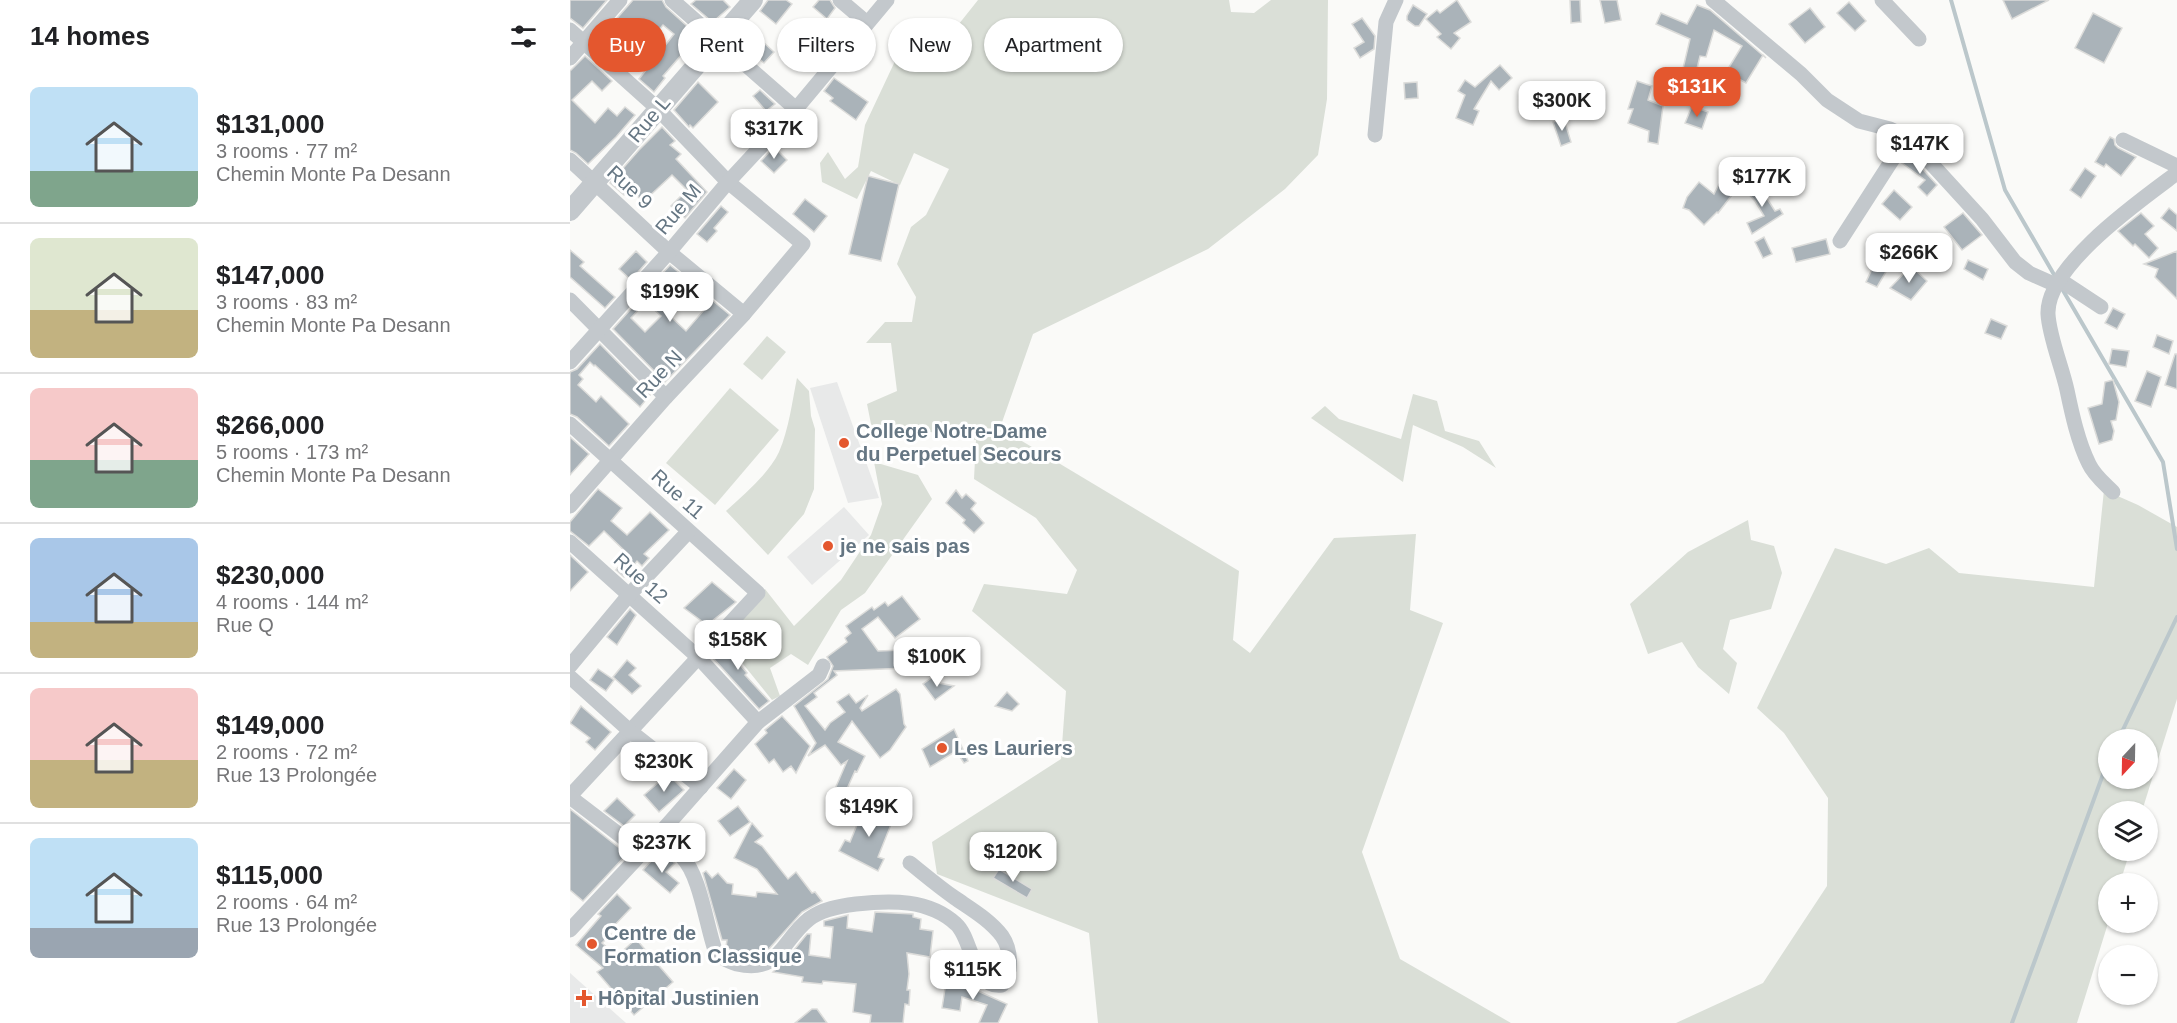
<!DOCTYPE html>
<html lang="en">
<head>
<meta charset="utf-8">
<style>
	body { margin:0; font-family:Helvetica,sans-serif; background:#f6f6f6; color:#202124; height:100vh; display:flex; flex-direction:column; font-size:22px; white-space:nowrap }
	* { box-sizing:border-box; margin:0 }
	p { font-size:20px; color:#757577 }
	.icon { flex:none; width:33px; height:33px; fill:none; stroke:currentColor; stroke-width:2; stroke-linecap:round; stroke-linejoin:round }
	.map { position:relative; flex:1; overflow:hidden }
	.sheet { display:flex; flex-direction:column; background:#fff; width:570px }
	.sheet>* { flex:none }
	.top-card { position:absolute; left:18px; top:18px; width:570px; height:54px; display:flex; gap:12px }
	.needle { width:39px; rotate:202deg }
	.buttons { position:absolute; left:1528px; top:729px; display:grid; gap:12px }
	.buttons a { display:grid; place-items:center; width:60px; height:60px; border-radius:50%; background:#fff; box-shadow:0 2px 4px #0004; font-size:30px }
	.price { position:absolute; translate:-50% -51px; padding:0 14px; border-radius:12px; background:#fff; color:#222; font-size:20px; line-height:39px; filter:drop-shadow(0 2px 3px #0008) }
	.price::after { content:''; position:absolute; left:50%; top:36px; width:18px; height:14px; margin-left:-9px; background:inherit; clip-path:polygon(0 0,100% 0,50% 100%) }
	.price.active { background:#e4572e; color:#fff }
	ul { padding:0; list-style:none }
	li { display:flex; align-items:center; gap:18px; height:150px; padding:0 30px }
	li+li { border-top:2px solid #e0e0e0 }
	li span { display:grid; place-items:center; flex:none; width:168px; height:120px; border-radius:9px; color:#555 }
	li>.icon { margin-inline-start:auto }
	span .icon { width:72px; height:72px; fill:#fffc; stroke-width:1 }
	li b { font-size:26px }
	h2 { display:flex; justify-content:space-between; align-items:center; height:72px; padding:0 30px; font-size:26px }
	.tag { padding:0 21px; border-radius:27px; background:#fff; box-shadow:0 2px 4px #0004; font-size:21px; line-height:54px }
	.tag.active { background:#e4572e; color:#fff }
	main { display:flex; flex:1; min-height:0 }
	.map>svg:first-child { display:block }
	.built { fill:#e8e9e9 }
	.green { fill:#dadfd7; fill-rule:evenodd }
	.lines { fill:none; stroke-linecap:round; stroke-linejoin:round }
	.stream { stroke:#bbc7cb; stroke-width:4 }
	.building { fill:#aab3b9; stroke:#dcdcda; stroke-width:1.5; fill-rule:evenodd }
	.minor { stroke:#c3c8cc; stroke-width:15 }
	.tertiary { stroke:#c3c8cc; stroke-width:20 }
	.poi-dot { fill:#e4572e; stroke:#fff; stroke-width:2 }
	.labels { text-anchor:middle; dominant-baseline:central; stroke-width:6; stroke-linejoin:round; paint-order:stroke }
	.street-label { font-size:20px; fill:#657683; stroke:#fff }
	.poi-label { font-size:20px; font-weight:bold; fill:#657683; stroke:#fff; text-anchor:start }
</style>
</head>
<body>
<main>
<section class="sheet">
<h2>14 homes<svg class="icon" aria-label="filters" viewBox="0 0 24 24"><path d="M4 7h16M4 17h16"/><circle cx="9" cy="7" r="2"/><circle cx="15" cy="17" r="2"/></svg></h2>
<ul>
<li><span style="background:linear-gradient(#bfe0f5 70%,#7fa58c 0)"><svg class="icon" aria-label="home" viewBox="0 0 24 24"><path d="M3 11l9-7 9 7M6 9v11h12V9"/></svg></span><div><b>$131,000</b><p>3 rooms · 77 m²</p><p>Chemin Monte Pa Desann</p></div></li>
<li><span style="background:linear-gradient(#dfe7d0 60%,#c2b280 0)"><svg class="icon" aria-label="home" viewBox="0 0 24 24"><path d="M3 11l9-7 9 7M6 9v11h12V9"/></svg></span><div><b>$147,000</b><p>3 rooms · 83 m²</p><p>Chemin Monte Pa Desann</p></div></li>
<li><span style="background:linear-gradient(#f6c9c9 60%,#7fa58c 0)"><svg class="icon" aria-label="home" viewBox="0 0 24 24"><path d="M3 11l9-7 9 7M6 9v11h12V9"/></svg></span><div><b>$266,000</b><p>5 rooms · 173 m²</p><p>Chemin Monte Pa Desann</p></div></li>
<li><span style="background:linear-gradient(#a9c7e8 70%,#c2b280 0)"><svg class="icon" aria-label="home" viewBox="0 0 24 24"><path d="M3 11l9-7 9 7M6 9v11h12V9"/></svg></span><div><b>$230,000</b><p>4 rooms · 144 m²</p><p>Rue Q</p></div></li>
<li><span style="background:linear-gradient(#f6c9c9 60%,#c2b280 0)"><svg class="icon" aria-label="home" viewBox="0 0 24 24"><path d="M3 11l9-7 9 7M6 9v11h12V9"/></svg></span><div><b>$149,000</b><p>2 rooms · 72 m²</p><p>Rue 13 Prolongée</p></div></li>
<li><span style="background:linear-gradient(#bfe0f5 75%,#9aa5b1 0)"><svg class="icon" aria-label="home" viewBox="0 0 24 24"><path d="M3 11l9-7 9 7M6 9v11h12V9"/></svg></span><div><b>$115,000</b><p>2 rooms · 64 m²</p><p>Rue 13 Prolongée</p></div></li>
</ul>
</section>
<div class="map">
<svg width="1607" height="1023" viewBox="0 0 1607 1023">
	<rect width="100%" height="100%" fill="#fafaf8"/>
	<!-- built -->
	<g class="built">
		<path d="M267 382 309 498 278 503 240 388Z"/>
		<path d="M274 507 299 535 242 585 217 557Z"/>
		<path d="M0 973 56 1023H0Z"/>
	</g>
	<!-- green -->
	<g class="green">
		<path d="M408 0H659L661 12 684 13 701 0H758L757 99 748 155 715 189 638 249 463 334 430 428 669 571 663 640 680 653 764 538 846 534 840 610 873 623 792 852 830 959 941 1023H528L519 933 367 874 362 842 491 759 496 691 402 611 414 584 497 594 507 570 466 518 404 479 406 440 332 427 304 439 297 404 327 391 321 343H296L315 322H342L346 297 327 264 341 227 356 215 379 169 344 153 330 185 301 171 287 199 252 182 250 163 258 152 275 179 288 167 295 125 334 42 365 54Z"/>
		<path d="M197 336 216 352 192 380 173 364Z"/>
		<path d="M227 378 239 391 241 416 245 429 244 489 234 514 198 555 156 511C174 494 198 475 209 452 219 429 222 402 227 378Z"/>
		<path d="M160 388 209 430 145 505 96 463Z"/>
		<path d="M843 394 867 401 875 431 909 441 926 468 893 447 843 425 833 482 741 418 755 406 769 419 831 439Z"/>
		<path d="M304 462 348 475 362 499 295 593 271 610 238 665 221 654 200 668 210 696 202 700 169 659 178 648 161 629 195 589 224 626 271 580 301 535 312 504Z"/>
		<path d="M1534 490 1568 505 1607 527V699L1572 811 1539 812V850L1560 851 1550 883 1539 884V920L1507 1023H1106L1193 983 1257 886 1258 798 1214 733 1187 708 1265 548 1316 564 1359 548 1389 573 1524 587ZM1539 740H1578V778H1539Z"/>
		<path d="M1178 520 1181 540 1204 546 1212 573 1201 609 1160 620 1153 649 1167 663 1159 694 1128 667 1112 642 1078 654 1060 604 1118 552Z"/>
	</g>
	<g class="lines">
		<!-- stream -->
		<g class="stream">
			<path d="M1381 0 1435 190 1486 278"/>
			<path d="M1491 287 1593 462 1607 549"/>
			<path d="M1548 740 1607 617"/>
			<path d="M1442 1023 1539 758"/>
		</g>
	</g>
	<!-- building -->
	<g class="building">
		<path d="M0 0H37L13 28 0 18Z"/>
		<path d="M63 0H92L96 7 128 36 93 76 95 78 84 92 69 79 104 34 93 25 80 40 75 36 53 65 27 41Z"/>
		<path d="M126 0H153L160 7 145 20H140L121 4Z"/>
		<path d="M198 0H216L222 4 206 24 190 11Z"/>
		<path d="M249 0H260L265 8 257 19 243 7Z"/>
		<path d="M887 0 901 22 884 33 890 38 881 49 867 37 871 34 856 19 867 10 870 13Z"/>
		<path d="M1000 0H1010L1011 22 1001 23Z"/>
		<path d="M1030 0H1047L1051 20 1035 23Z"/>
		<path d="M1433 0H1479L1442 19Z"/>
		<path d="M1279 2 1296 21 1285 31 1267 13Z"/>
		<path d="M843 5 857 14 849 26H845L837 20V16Z"/>
		<path d="M1127 5 1140 10 1196 58 1193 55 1176 83 1156 72 1172 46 1144 30 1136 57 1130 56 1124 81 1111 77 1120 39 1086 24 1091 13 1117 24Z"/>
		<path d="M1240 8 1255 27 1235 43 1219 24Z"/>
		<path d="M1523 13 1552 28 1534 63 1505 48Z"/>
		<path d="M792 18 805 36 804 49 790 58 784 48 794 42 782 24Z"/>
		<path d="M193 42 204 52 194 63 183 54Z"/>
		<path d="M15 56 42 81 32 91 22 81 2 100 25 123 38 108 47 116 55 107 65 115 46 137 18 164 6 153 0 150V71Z"/>
		<path d="M930 65 942 78 929 90 921 81 904 109 909 111 903 125 886 118 895 95 888 91 895 80 905 87Z"/>
		<path d="M264 78 298 102 286 120 260 101 263 98 254 91Z"/>
		<path d="M1067 81 1082 86 1078 100 1093 106 1088 144 1078 142 1079 131 1058 123 1063 109H1058Z"/>
		<path d="M128 82 148 102 123 128 120 125 119 127 104 110Z"/>
		<path d="M847 82 848 98 835 99 834 83Z"/>
		<path d="M190 90 205 104 196 111 183 96Z"/>
		<path d="M973 97 974 110 959 111 958 99Z"/>
		<path d="M1122 106 1138 112 1132 129 1115 123Z"/>
		<path d="M994 119 1001 142 991 146 983 122Z"/>
		<path d="M92 127 105 141 100 145 111 154 106 159 137 192 115 218 101 206 117 190 102 175 73 202 60 188 54 195 40 183 69 150Z"/>
		<path d="M1540 137 1544 139 1545 145 1548 148 1566 157 1551 176 1536 164 1534 167 1525 162Z"/>
		<path d="M204 147 217 160 204 173 191 161Z"/>
		<path d="M1339 154 1367 185 1357 196 1348 187 1355 180 1332 163Z"/>
		<path d="M1515 168 1526 176 1511 198 1500 190Z"/>
		<path d="M298 176 329 184 311 261 279 254Z"/>
		<path d="M1153 176 1168 183 1162 195 1148 213 1147 212 1134 225 1119 210 1113 208 1117 197 1129 182 1144 194Z"/>
		<path d="M1184 181 1198 195 1196 197 1205 211 1210 209 1213 214 1182 234 1177 223 1194 216 1185 201 1175 190Z"/>
		<path d="M1324 190 1342 207 1330 220 1312 204Z"/>
		<path d="M235 199 257 216 244 232 223 214Z"/>
		<path d="M151 206 158 212 144 228 147 231 137 242 127 234Z"/>
		<path d="M1599 208 1607 215V231L1591 218Z"/>
		<path d="M1393 213 1412 235 1392 250 1374 227Z"/>
		<path d="M1571 213 1584 226 1575 234 1588 248 1579 258 1565 244 1563 246 1548 231Z"/>
		<path d="M1311 235 1330 248 1307 287 1296 282 1307 258 1300 254Z"/>
		<path d="M1194 237 1202 254 1193 258 1185 242Z"/>
		<path d="M1256 239 1260 254 1226 262 1222 248Z"/>
		<path d="M0 250 14 262 10 266 45 297 35 308 0 277Z"/>
		<path d="M66 251 77 262 61 280 49 269Z"/>
		<path d="M1607 251V299L1585 277 1588 269 1574 264Z"/>
		<path d="M1398 260 1418 269 1413 280 1394 269Z"/>
		<path d="M100 265 160 315 95 382 43 329ZM117 299 134 310 116 331 100 316ZM76 302 91 316 75 332 61 318Z"/>
		<path d="M1341 266 1357 281 1341 300 1320 288Z"/>
		<path d="M1543 308 1555 314 1547 329 1535 323Z"/>
		<path d="M1421 319 1437 326 1431 339 1415 333Z"/>
		<path d="M1587 335 1603 341 1599 354 1583 347Z"/>
		<path d="M30 344 80 395 70 407 25 365 24 366 20 362 9 375 13 379 8 385 26 402 31 396 59 424 39 446 7 417 0 414V372L7 369Z"/>
		<path d="M1542 349 1559 351 1556 367 1539 364Z"/>
		<path d="M1605 354H1607V389L1595 385Z"/>
		<path d="M1577 371 1591 377 1581 407 1565 401Z"/>
		<path d="M1543 380 1549 402 1546 420 1541 421 1544 431 1542 440 1529 444 1518 408 1532 404 1535 382Z"/>
		<path d="M0 437 19 454 0 475Z"/>
		<path d="M28 489 52 508 41 521 57 535 80 512 99 530 74 554 79 558 72 566 67 561 54 577 46 570 59 555 34 531 19 546 0 531V522Z"/>
		<path d="M386 490 392 498 396 494 406 503 401 509 414 523 404 533 393 523 395 520 376 503Z"/>
		<path d="M0 555 18 572 0 591Z"/>
		<path d="M142 582 166 602 137 625 114 608Z"/>
		<path d="M332 596 350 619 325 638 308 617 292 629 308 651 333 650 344 664 338 668 264 671 267 675 244 693 247 697 235 706 255 730 260 723 275 712 267 702 279 694 286 703 298 695 290 708 292 711 326 689 330 694 334 724 336 727 320 750 310 758 282 721 268 742 295 756 287 772 285 771 272 800 262 796 277 761 271 765 255 745 238 756 246 743 224 706 258 679 263 666 257 657 277 642 275 638 281 633 276 626 302 607 304 610 315 602 318 606Z"/>
		<path d="M60 609 66 615 47 645 37 637Z"/>
		<path d="M163 635 173 645 168 650 170 652 164 658 177 673 175 675 199 701 189 709 142 657Z"/>
		<path d="M57 660 66 668 59 675 71 686 62 694 43 677Z"/>
		<path d="M28 669 44 680 36 691 20 680Z"/>
		<path d="M364 676 369 683 384 686 365 700 353 684Z"/>
		<path d="M437 692 449 704 442 711 425 706Z"/>
		<path d="M11 706 41 732 25 750 16 742 20 738 0 723Z"/>
		<path d="M212 716 240 746 226 773 221 766 213 772 204 759 199 763 185 744 197 733 195 730Z"/>
		<path d="M384 729 398 761 394 763 386 751 360 767 352 749Z"/>
		<path d="M164 769 176 780 161 799 147 788Z"/>
		<path d="M98 774 114 790 89 812 74 795Z"/>
		<path d="M47 798 65 815 54 826 34 811Z"/>
		<path d="M295 805 324 817 308 857 314 859 308 871 269 851 275 840 280 842Z"/>
		<path d="M168 806 180 822 160 836 148 821Z"/>
		<path d="M0 809 57 854 13 901 0 890Z"/>
		<path d="M182 823 193 836 185 842 192 846 218 879 226 872 242 893 245 892 252 901 232 912 196 952 181 956 167 954 156 947 157 940H152L133 873 136 871 142 878 148 873 157 883 163 884 162 894 186 897 187 892 207 894 187 869 164 858Z"/>
		<path d="M97 857 105 863 96 872 109 883 100 893 73 870 82 860 89 865Z"/>
		<path d="M429 869 462 889 457 898 423 878Z"/>
		<path d="M47 894 61 908 38 932 41 934 32 943 47 956 66 939 103 982 64 1015 27 972 33 968 6 945 31 916 28 914Z"/>
		<path d="M305 912 343 914V917L351 919 350 929 363 931 360 957 337 953 339 974 337 990H340L339 1005 335 1004 333 1023H300L301 1015 283 1012 286 984 253 981 252 984 232 982 233 977 203 972 216 960 237 934H241L239 955 260 958 263 927 254 926V921L278 915 277 928 302 932Z"/>
		<path d="M387 981 409 988 408 991 437 1004 428 1023H409L417 1005 392 997 390 1011 372 1008 376 982 386 983Z"/>
		<path d="M242 1009H247L257 1023H225Z"/>
	</g>
	<g class="lines">
		<!-- minor -->
		<g class="minor">
			<path d="M102 0 226 109"/>
			<path d="M270 0 297 23"/>
			<path d="M1143 0 1231 74 1257 100 1289 121 1320 129 1337 137 1412 219 1445 262 1459 273 1486 285"/>
			<path d="M1312 0 1349 39"/>
			<path d="M0 30 87 108 158 182 233 244 174 314 96 397 0 506"/>
			<path d="M0 58 50 0"/>
			<path d="M805 135 816 22 826 0"/>
			<path d="M1553 140 1607 166"/>
			<path d="M0 160 99 252 174 314"/>
			<path d="M1270 241 1337 137"/>
			<path d="M1490 280 1531 307"/>
			<path d="M0 300 96 397"/>
			<path d="M0 362 99 252 158 182 226 109 317 0"/>
			<path d="M0 424 188 593 0 796"/>
			<path d="M1543 492C1534 483 1524 475 1519 464 1508 442 1502 414 1497 390 1492 367 1479 336 1478 314 1476 266 1571 200 1607 173"/>
			<path d="M0 542 129 658 188 722"/>
			<path d="M0 666 59 595 118 532"/>
			<path d="M0 677 61 732 131 787"/>
			<path d="M0 797 72 852"/>
			<path d="M84 840C93 844 105 849 112 857 130 875 136 924 145 950 151 958 157 961 167 964 210 974 211 941 239 919 252 909 270 906 286 904 320 900 359 899 386 924 403 939 402 989 432 985 443 973 441 949 432 936 420 920 401 909 385 898 369 887 355 875 340 863"/>
			<path d="M0 930 84 840 188 722 249 675 253 666"/>
		</g>
		<!-- tertiary -->
		<path class="tertiary" d="M0 211 183 0"/>
	</g>
	<!-- markers -->
	<g class="poi-dot">
		<circle cx="274" cy="443" r="6"/>
		<circle cx="258" cy="546" r="6"/>
		<circle cx="372" cy="748" r="6"/>
		<circle cx="22" cy="944" r="6"/>
		<path d="M11 989h6v6h6v6h-6v6h-6v-6h-6v-6h6z"/>
	</g>
	<g class="labels">
		<!-- street labels -->
		<g class="street-label">
			<text transform="translate(79 119) rotate(-50)">Rue L</text>
			<text transform="translate(60 187) rotate(43)">Rue 9</text>
			<text transform="translate(108 209) rotate(-50)">Rue M</text>
			<text transform="translate(89 374) rotate(-47)">Rue N</text>
			<text transform="translate(108 494) rotate(42)">Rue 11</text>
			<text transform="translate(71 578) rotate(42)">Rue 12</text>
		</g>
		<!-- poi labels -->
		<g class="poi-label">
			<text x="286" y="431">College Notre-Dame<tspan x="286" dy="23">du Perpetuel Secours</tspan></text>
			<text x="270" y="546">je ne sais pas</text>
			<text x="384" y="748">Les Lauriers</text>
			<text x="34" y="933">Centre de<tspan x="34" dy="23">Formation Classique</tspan></text>
			<text x="28" y="998">Hôpital Justinien</text>
		</g>
	</g>
</svg>
<div class="buttons">
<a><svg class="needle" viewBox="-14 -14 28 28"><path d="M0-13l5 13h-10z" fill="#e53935"/><path d="M0 13l5-13h-10z" fill="#757577"/></svg></a>
<a><svg class="icon" aria-label="layers" viewBox="0 0 24 24"><path d="M12 4l9 5-9 5-9-5zM3 14l9 5 9-5"/></svg></a>
<a>+</a>
<a>−</a>
</div>
<b class="price active" style="left:1127px;top:118px">$131K</b>
<b class="price" style="left:992px;top:132px">$300K</b>
<b class="price" style="left:204px;top:160px">$317K</b>
<b class="price" style="left:1350px;top:175px">$147K</b>
<b class="price" style="left:1192px;top:208px">$177K</b>
<b class="price" style="left:1339px;top:284px">$266K</b>
<b class="price" style="left:100px;top:323px">$199K</b>
<b class="price" style="left:168px;top:671px">$158K</b>
<b class="price" style="left:367px;top:688px">$100K</b>
<b class="price" style="left:94px;top:793px">$230K</b>
<b class="price" style="left:299px;top:838px">$149K</b>
<b class="price" style="left:92px;top:874px">$237K</b>
<b class="price" style="left:443px;top:883px">$120K</b>
<b class="price" style="left:403px;top:1001px">$115K</b>
<div class="top-card">
<a class="tag active">Buy</a>
<a class="tag">Rent</a>
<a class="tag">Filters</a>
<a class="tag">New</a>
<a class="tag">Apartment</a>
</div>
</div>
</main>
</body>
</html>
